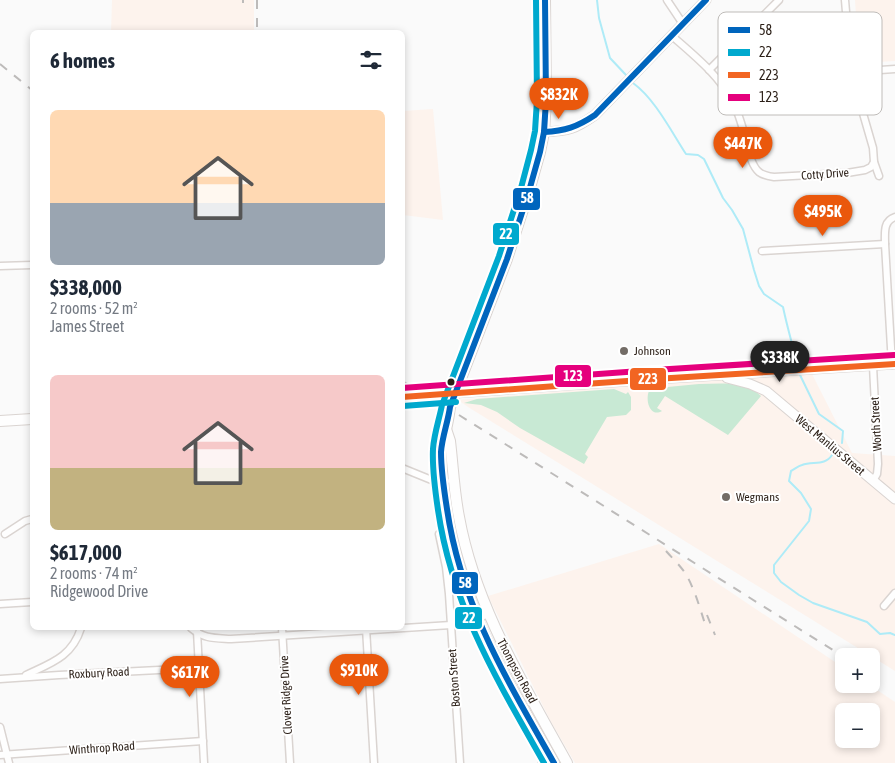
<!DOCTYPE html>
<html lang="en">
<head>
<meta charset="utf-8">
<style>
	body { margin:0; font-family:"Asap Condensed",sans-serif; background:#f6f6f7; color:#1f2937; height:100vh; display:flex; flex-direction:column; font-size:19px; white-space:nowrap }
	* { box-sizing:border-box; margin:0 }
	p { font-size:16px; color:#747a83 }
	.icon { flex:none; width:28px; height:28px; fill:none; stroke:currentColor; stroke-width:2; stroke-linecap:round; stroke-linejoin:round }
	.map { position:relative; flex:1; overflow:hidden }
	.side { position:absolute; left:30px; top:30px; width:375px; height:600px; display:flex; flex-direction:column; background:#fff; border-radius:8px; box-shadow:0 2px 8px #0003 }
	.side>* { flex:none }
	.buttons { position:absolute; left:835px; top:648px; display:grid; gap:10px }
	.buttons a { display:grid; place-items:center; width:45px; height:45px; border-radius:8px; background:#fff; box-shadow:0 2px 8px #0003; font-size:25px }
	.price { position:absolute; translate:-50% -42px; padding:0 11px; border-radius:18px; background:#ea580c; color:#fff; font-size:16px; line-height:32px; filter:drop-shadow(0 1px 2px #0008) }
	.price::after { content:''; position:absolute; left:50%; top:30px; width:15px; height:11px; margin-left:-8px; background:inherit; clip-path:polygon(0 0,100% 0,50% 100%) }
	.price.active { background:#222; color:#fff }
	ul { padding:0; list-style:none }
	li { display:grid; align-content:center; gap:10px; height:265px; padding:0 20px }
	li span { display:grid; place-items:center; height:155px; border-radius:8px; color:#555 }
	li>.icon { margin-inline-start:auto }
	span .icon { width:90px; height:90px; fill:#fffc; stroke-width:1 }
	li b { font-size:21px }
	h2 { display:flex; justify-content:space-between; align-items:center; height:60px; padding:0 20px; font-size:21px }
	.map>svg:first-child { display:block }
	.built { fill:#fdf3ed; fill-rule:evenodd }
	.green { fill:#c8e9d4 }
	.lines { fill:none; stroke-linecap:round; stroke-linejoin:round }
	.stream { stroke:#aeebf7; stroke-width:2 }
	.street-casing { stroke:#dad4d1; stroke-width:9 }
	.secondary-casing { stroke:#dad4d1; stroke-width:11 }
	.primary-casing { stroke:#dad4d1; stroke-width:12 }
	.street { stroke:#fefefe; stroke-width:6 }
	.secondary { stroke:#fefefe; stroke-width:9 }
	.primary { stroke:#fefefe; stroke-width:10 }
	.rail { stroke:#bdbbba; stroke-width:2; stroke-dasharray:9 9; stroke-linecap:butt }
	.bus-1-casing { stroke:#fff; stroke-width:10 }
	.bus-2-casing { stroke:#fff; stroke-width:10 }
	.bus-3-casing { stroke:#fff; stroke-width:10 }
	.bus-4-casing { stroke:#fff; stroke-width:10 }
	.bus-1 { stroke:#0065bd; stroke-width:6 }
	.bus-2 { stroke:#00a9ce; stroke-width:6 }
	.bus-3 { stroke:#f26522; stroke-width:6 }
	.bus-4 { stroke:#e5007d; stroke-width:6 }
	.poi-dot { fill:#736c66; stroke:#fff; stroke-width:2 }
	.bus-dot { fill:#2b1f17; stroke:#fff; stroke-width:2 }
	.labels { text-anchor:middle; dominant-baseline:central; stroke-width:4; stroke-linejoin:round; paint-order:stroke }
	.street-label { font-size:12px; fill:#2b1f17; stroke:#fff }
	.poi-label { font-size:12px; fill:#2b1f17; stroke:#fff; text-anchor:start }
	.key { fill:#fff; stroke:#bfbcb9; stroke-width:1 }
	.key-label { font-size:14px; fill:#2b1f17 }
	.line-badge { stroke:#fff; stroke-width:2 }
	.badge-label { font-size:14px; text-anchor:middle; font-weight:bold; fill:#fff }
</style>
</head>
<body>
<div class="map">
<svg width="895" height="763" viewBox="0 0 895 763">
	<rect width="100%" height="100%" fill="#fafafa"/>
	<!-- built -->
	<g class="built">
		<path d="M112 0H254V32H111Z"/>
		<path d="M855 0H895V61L859 63Z"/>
		<path d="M433 109 443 220 403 215V111Z"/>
		<path d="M810 370 852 453 895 456V671L468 407 458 400Z"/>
		<path d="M659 544 844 668V684H868L895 702V763H575L550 720 488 596ZM844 711H871V739H844Z"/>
	</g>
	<!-- green -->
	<g class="green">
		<path d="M699 384C720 384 744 380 761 396L728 435 665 396 657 408 662 411C650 418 645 400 649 391L652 392 657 388Z"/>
		<path d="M614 389 626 394 628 392 631 397V410L626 415 607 417 585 454 588 457 584 464 520 428 497 412 481 405 464 403 477 399Z"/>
	</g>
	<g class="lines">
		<!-- stream -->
		<g class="stream">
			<path d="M597 0 599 18 610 58 626 75"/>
			<path d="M633 83C655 99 671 131 686 154L698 155 704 159 723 198 732 210 743 229 754 270 759 286 764 294 783 307C787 326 792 344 797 362"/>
			<path d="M800 375 819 414 843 431 842 443"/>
			<path d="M832 455C825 466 813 461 802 465 798 466 795 469 791 471L789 481 801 493 811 509 809 521 774 565V573L781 582 799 595 813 603 867 622 880 634 890 633 895 635"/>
		</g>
		<!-- street casing -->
		<g class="street-casing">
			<g id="street">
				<path d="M667 0 683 24"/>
				<path d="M845 0 851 72 873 148 874 162 879 176"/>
				<path d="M672 36C695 56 720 76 734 104 742 121 746 141 751 159 756 172 760 175 774 177L847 173 865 170 871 167 874 162"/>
				<path d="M709 70 779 0"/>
				<path d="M735 106 851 72 895 69"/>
				<path d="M762 251 885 244"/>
				<path d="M0 266 32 265"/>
				<path d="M892 365 885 244C885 233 883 221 895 217"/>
				<path d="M873 366 878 464 877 474 873 481"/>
				<path d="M402 468 434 481H446"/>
				<path d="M5 534 25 521 32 519"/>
				<path d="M439 534 446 567 449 594 460 763"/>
				<path d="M0 604 32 602"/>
				<path d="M884 606 895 593"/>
				<path d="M191 628C204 639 214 638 231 639L451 625 463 624 489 614"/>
				<path d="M282 628 290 763"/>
				<path d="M366 628 374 763"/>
				<path d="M197 631 204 763"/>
				<path d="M26 675C51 663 72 657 81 628"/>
				<path d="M0 679 59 675 199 668"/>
				<path d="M0 727 9 763"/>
				<path d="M0 755 203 741"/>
				<path d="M542 762V763"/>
			</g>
		</g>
		<!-- secondary casing -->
		<g class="secondary-casing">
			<g id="secondary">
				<path d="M544 132C569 131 575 129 595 115L706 0"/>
				<path d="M727 378 750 384 766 391 895 499"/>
				<path d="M455 393 655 379 895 364"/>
			</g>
		</g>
		<!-- primary casing -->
		<g class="primary-casing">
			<g id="primary">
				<path d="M545 0 546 100 544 132 540 152 529 191 507 259 450 407C449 414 448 422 446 429 445 434 442 438 442 444 440 464 443 484 446 504 451 543 462 582 477 618 498 668 527 715 554 763"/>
				<path d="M402 397 455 393"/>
				<path d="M0 421 32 419"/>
				<path d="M446 429 450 441C453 466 454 492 459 517 475 606 524 685 567 763"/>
			</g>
		</g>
		<!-- street -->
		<use href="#street" class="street"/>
		<!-- secondary -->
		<use href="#secondary" class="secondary"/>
		<!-- primary -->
		<use href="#primary" class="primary"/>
		<!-- rail -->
		<g class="rail">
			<path d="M243 0V3"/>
			<path d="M257 0V32"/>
			<path d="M0 64 32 90"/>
			<path d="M402 381 411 386"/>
			<path d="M459 415 844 657"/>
			<path d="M666 551C673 559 681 566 687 576 695 591 700 608 705 624"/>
			<path d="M707 615 715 635"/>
			<path d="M871 674 885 683"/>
		</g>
		<!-- bus-1 casing -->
		<g class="bus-1-casing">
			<g id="bus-1">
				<path d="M545 0 546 100 544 132 540 152 529 191 507 259 450 407C448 422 442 437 441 452 441 471 444 490 447 509 461 605 507 680 554 763"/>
				<path d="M544 132C565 131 577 127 595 115L706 0"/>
			</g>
		</g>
		<!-- bus-2 casing -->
		<g class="bus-2-casing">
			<g id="bus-2">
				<path d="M536 0 537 100 535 131 531 150 521 188 499 256 442 405C439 420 434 434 433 449 432 470 435 490 438 510 452 606 497 680 544 763"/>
				<path d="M403 406 456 402"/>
			</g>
		</g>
		<!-- bus-3 casing -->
		<g class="bus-3-casing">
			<path id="bus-3" d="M402 397 655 379 895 364"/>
		</g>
		<!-- bus-4 casing -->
		<g class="bus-4-casing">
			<path id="bus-4" d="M402 388 654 370 894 355"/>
		</g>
		<!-- bus-1 -->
		<use href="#bus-1" class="bus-1"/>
		<!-- bus-2 -->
		<use href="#bus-2" class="bus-2"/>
		<!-- bus-3 -->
		<use href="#bus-3" class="bus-3"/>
		<!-- bus-4 -->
		<use href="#bus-4" class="bus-4"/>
	</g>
	<!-- markers -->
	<g class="poi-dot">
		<circle cx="624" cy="351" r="5"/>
		<circle cx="726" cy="497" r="5"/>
	</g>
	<circle class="bus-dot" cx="451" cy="382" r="4.5"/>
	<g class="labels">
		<!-- street labels -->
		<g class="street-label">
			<text transform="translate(825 174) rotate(-4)">Cotty Drive</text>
			<text transform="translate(876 424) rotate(-93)">Worth Street</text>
			<text transform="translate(830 445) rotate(40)">West Manlius Street</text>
			<text transform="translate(517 671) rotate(62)">Thompson Road</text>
			<text transform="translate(99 673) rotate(-3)">Roxbury Road</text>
			<text transform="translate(454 678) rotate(-94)">Boston Street</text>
			<text transform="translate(286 695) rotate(-93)">Clover Ridge Drive</text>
			<text transform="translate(102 748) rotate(-4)">Winthrop Road</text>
		</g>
		<!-- poi labels -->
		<g class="poi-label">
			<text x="634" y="351">Johnson</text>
			<text x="736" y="497">Wegmans</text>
		</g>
	</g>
	<!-- legend -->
	<rect x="718" y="12" width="164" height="103" rx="8" class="key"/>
	<rect x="728" y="27" width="22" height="6" fill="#0065bd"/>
	<rect x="728" y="49" width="22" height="7" fill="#00a9ce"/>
	<rect x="728" y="72" width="22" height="6" fill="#f26522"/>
	<rect x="728" y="94" width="22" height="7" fill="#e5007d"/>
	<g class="key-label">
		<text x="759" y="35">58</text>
		<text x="759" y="57">22</text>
		<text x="759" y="80">223</text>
		<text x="759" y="102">123</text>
	</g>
	<g class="line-badge">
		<rect x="512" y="187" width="29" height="24" rx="5" fill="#0065bd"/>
		<rect x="492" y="222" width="28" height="24" rx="5" fill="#00a9ce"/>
		<rect x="554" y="364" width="38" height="24" rx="5" fill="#e5007d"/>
		<rect x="629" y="367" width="38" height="24" rx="5" fill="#f26522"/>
		<rect x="451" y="571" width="28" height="24" rx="5" fill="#0065bd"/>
		<rect x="454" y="606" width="29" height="24" rx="5" fill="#00a9ce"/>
	</g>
	<g class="badge-label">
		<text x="527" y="203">58</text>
		<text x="506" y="239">22</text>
		<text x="573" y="381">123</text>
		<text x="648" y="384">223</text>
		<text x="465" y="588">58</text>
		<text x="469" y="623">22</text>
	</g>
</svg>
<div class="buttons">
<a>+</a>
<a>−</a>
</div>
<b class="price" style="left:559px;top:120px">$832K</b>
<b class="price" style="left:743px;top:169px">$447K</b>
<b class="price" style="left:823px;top:237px">$495K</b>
<b class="price active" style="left:780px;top:383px">$338K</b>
<b class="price" style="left:359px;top:696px">$910K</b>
<b class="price" style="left:190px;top:698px">$617K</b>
<section class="side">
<h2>6 homes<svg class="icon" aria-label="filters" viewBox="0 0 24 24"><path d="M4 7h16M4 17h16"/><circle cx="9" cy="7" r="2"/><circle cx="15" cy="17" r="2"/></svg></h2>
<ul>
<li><span style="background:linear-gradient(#ffd9b3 60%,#9aa5b1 0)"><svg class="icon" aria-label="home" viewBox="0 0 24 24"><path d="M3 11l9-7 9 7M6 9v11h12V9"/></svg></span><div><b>$338,000</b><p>2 rooms · 52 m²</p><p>James Street</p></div></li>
<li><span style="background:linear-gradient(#f6c9c9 60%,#c2b280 0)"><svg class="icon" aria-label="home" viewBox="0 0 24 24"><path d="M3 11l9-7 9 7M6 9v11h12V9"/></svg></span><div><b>$617,000</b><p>2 rooms · 74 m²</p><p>Ridgewood Drive</p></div></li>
</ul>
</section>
</div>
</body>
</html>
